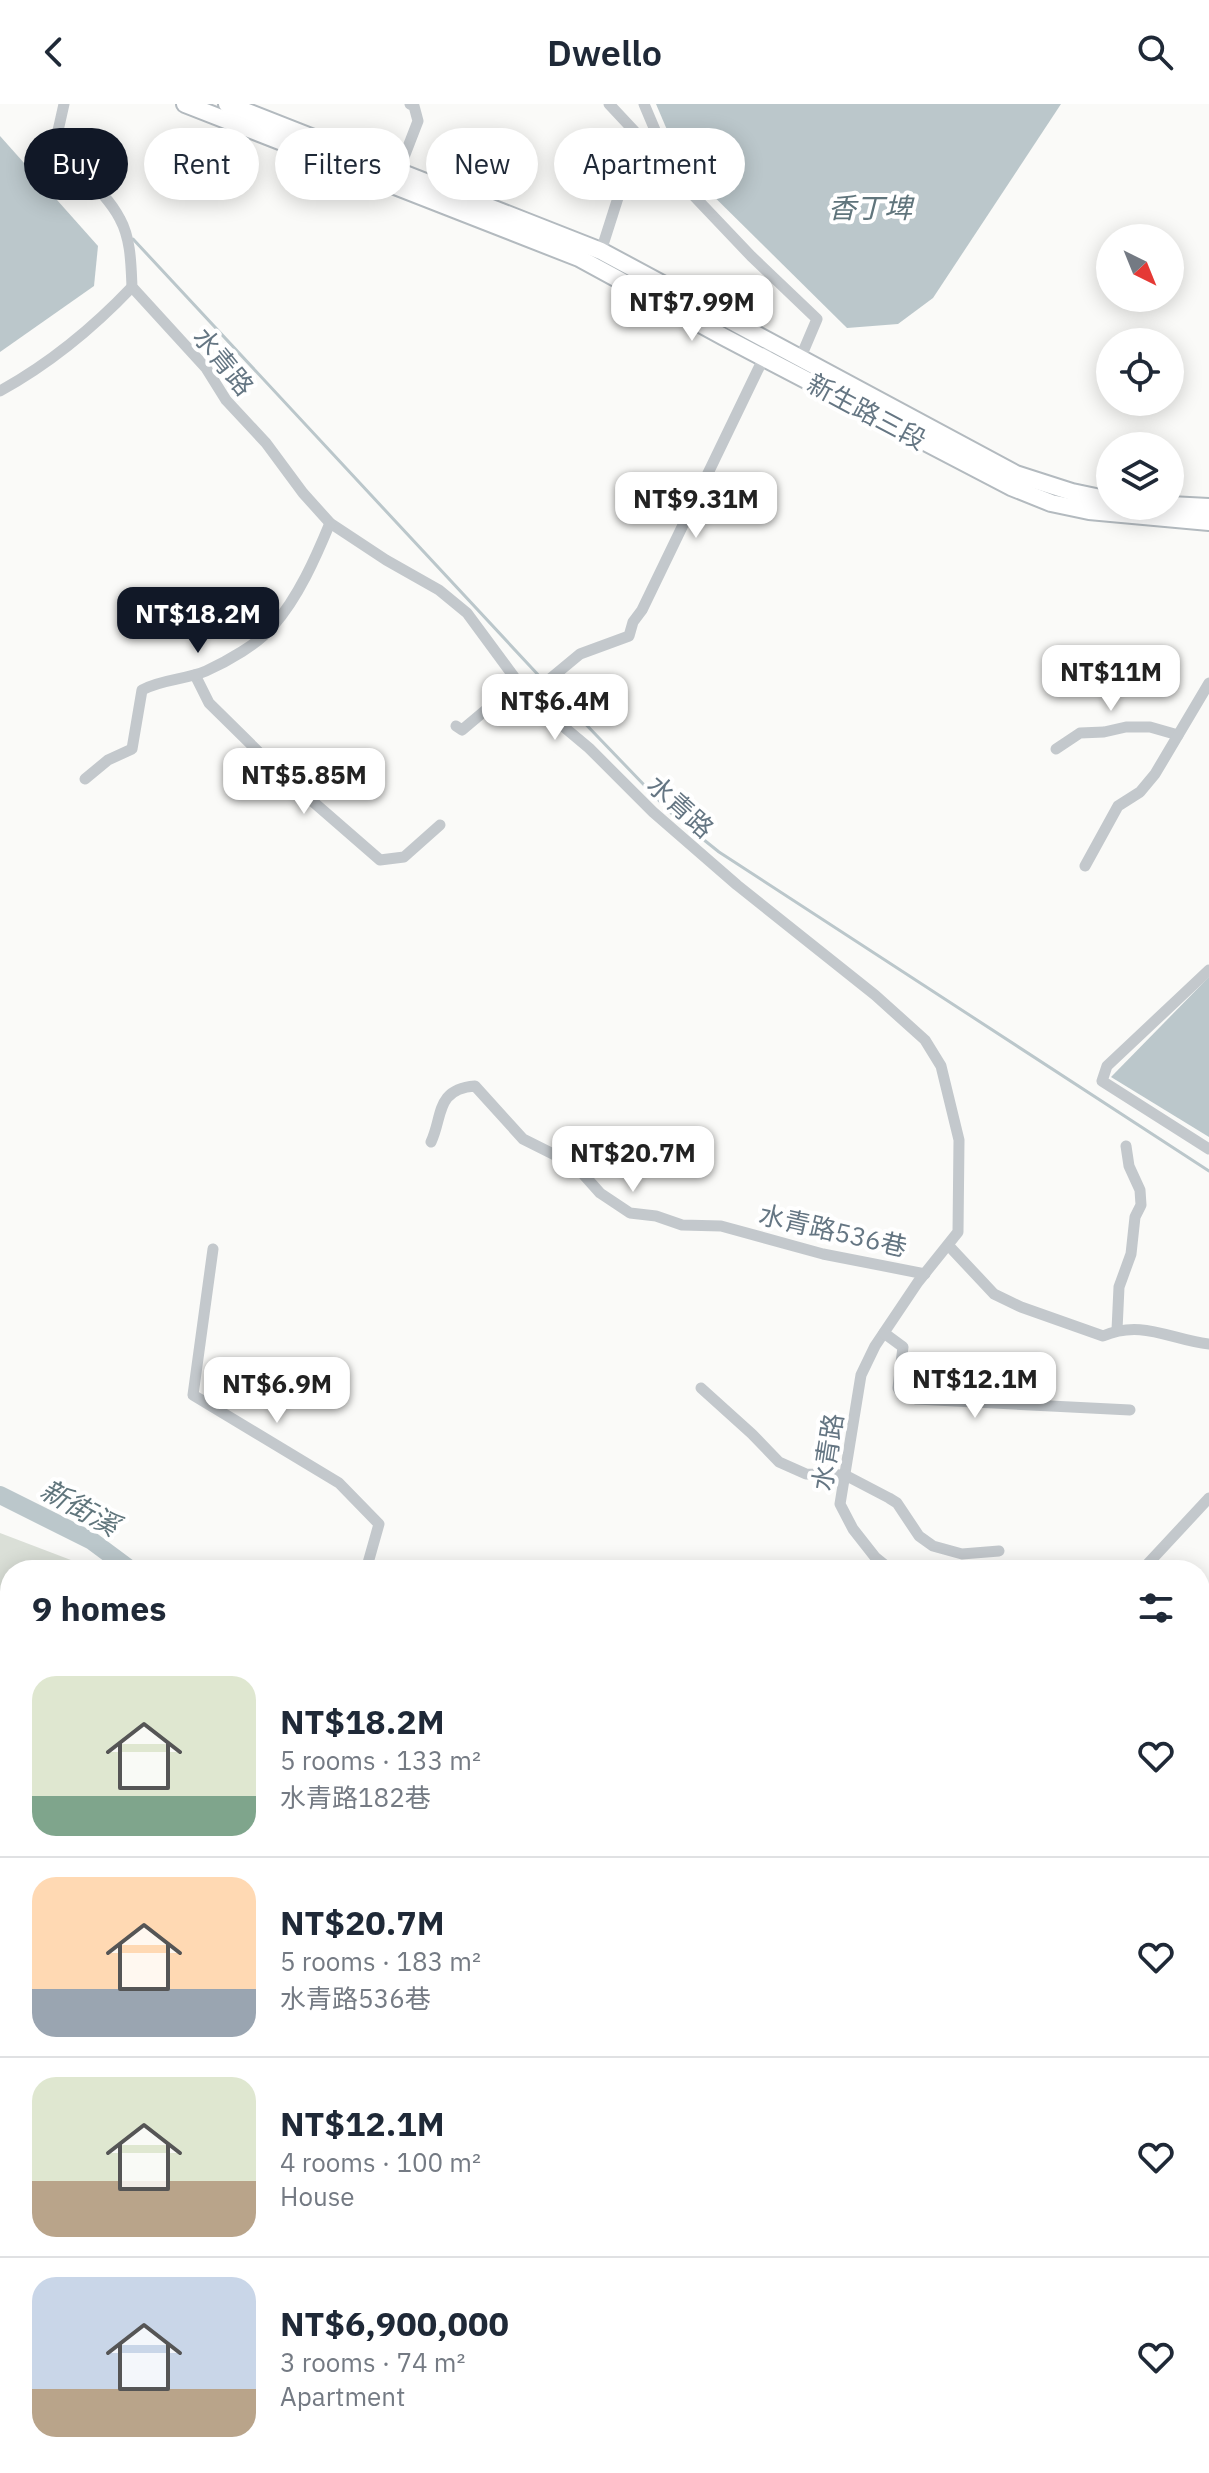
<!DOCTYPE html>
<html lang="en">
<head>
<meta charset="utf-8">
<style>
	body { margin:0; font-family:"IBM Plex Sans","Noto Sans TC",sans-serif; background:#f2f2f3; color:#1f2937; height:100vh; display:flex; flex-direction:column; font-size:30px; white-space:nowrap }
	* { box-sizing:border-box; margin:0 }
	p { font-size:26px; color:#747a83 }
	.icon { flex:none; width:44px; height:44px; fill:none; stroke:currentColor; stroke-width:2; stroke-linecap:round; stroke-linejoin:round }
	.map { position:relative; flex:1; overflow:hidden }
	.sheet { position:absolute; left:0px; top:1456px; width:1210px; height:914px; display:flex; flex-direction:column; background:#fff; border-radius:32px 32px 0 0; box-shadow:0 4px 20px #0003 }
	.sheet>* { flex:none }
	.top-card { position:absolute; left:24px; top:24px; width:800px; height:72px; display:flex; gap:16px }
	.needle { width:52px; rotate:137deg }
	.controls { position:absolute; left:1096px; top:120px; display:grid; gap:16px }
	.controls a { display:grid; place-items:center; width:88px; height:88px; border-radius:50%; background:#fff; box-shadow:0 4px 20px #0003; font-size:40px }
	.price { position:absolute; translate:-50% -68px; padding:0 18px; border-radius:16px; background:#fff; color:#222; font-size:26px; line-height:52px; filter:drop-shadow(0 2px 4px #0008) }
	.price::after { content:''; position:absolute; left:50%; top:48px; width:24px; height:18px; margin-left:-12px; background:inherit; clip-path:polygon(0 0,100% 0,50% 100%) }
	.price.active { background:#111827; color:#fff }
	ul { padding:0; list-style:none }
	li { display:flex; align-items:center; gap:24px; height:200px; padding:0 32px }
	li+li { border-top:2px solid #e0e1e3 }
	li span { display:grid; place-items:center; flex:none; width:224px; height:160px; border-radius:24px; color:#555 }
	li>.icon { margin-inline-start:auto }
	span .icon { width:96px; height:96px; fill:#fffc; stroke-width:1 }
	li b { font-size:34px }
	h2 { display:flex; justify-content:space-between; align-items:center; height:96px; padding:0 32px; font-size:34px }
	.tag { padding:0 28px; border-radius:36px; background:#fff; box-shadow:0 4px 20px #0003; font-size:28px; line-height:72px }
	.tag.active { background:#111827; color:#fff }
	header { display:flex; justify-content:space-between; align-items:center; height:104px; padding:0 32px; background:#fff; font-size:36px; font-weight:600 }
	.map>svg:first-child { display:block }
	.built { fill:#e8e9e9 }
	.green { fill:#dadfd7 }
	.water { fill:#bbc7cb }
	.lines { fill:none; stroke-linecap:round; stroke-linejoin:round }
	.stream { stroke:#bbc7cb; stroke-width:3 }
	.river { stroke:#bbc7cb; stroke-width:18 }
	.secondary-casing { stroke:#b3babf; stroke-width:20 }
	.street { stroke:#c3c8cc; stroke-width:11 }
	.secondary { stroke:#fff; stroke-width:16 }
	.labels { text-anchor:middle; dominant-baseline:central; stroke-width:8; stroke-linejoin:round; paint-order:stroke }
	.street-label { font-size:26px; fill:#657683; stroke:#fff }
	.water-label { font-size:28px; font-style:italic; fill:#60757c; stroke:#fff }
</style>
</head>
<body>
<header><svg class="icon" aria-label="back" viewBox="0 0 24 24"><path d="M15 5l-7 7 7 7"/></svg>Dwello<svg class="icon" aria-label="search" viewBox="0 0 24 24"><circle cx="10" cy="10" r="6"/><path d="M15 15l6 6"/></svg></header>
<div class="map">
<svg width="1209" height="2369" viewBox="0 0 1209 2369">
	<rect width="100%" height="100%" fill="#fafaf8"/>
	<!-- built -->
	<path class="built" d="M0 1588 10 1593V1849L0 1842Z"/>
	<!-- green -->
	<g class="green">
		<path d="M0 1429 84 1461 80 1466H10V1551L0 1563Z"/>
		<path d="M0 1770 10 1777V1840L0 1833Z"/>
	</g>
	<!-- water -->
	<g class="water">
		<path d="M656 0H1061L933 194 898 220 847 224 682 61Z"/>
		<path d="M0 32 98 142 94 182 0 248Z"/>
		<path d="M1209 873V1033L1111 973Z"/>
		<path d="M1200 1734 1209 1738V1781L1200 1776Z"/>
	</g>
	<g class="lines">
		<!-- stream -->
		<g class="stream">
			<path d="M133 135 542 575"/>
			<path d="M547 580 673 711 719 748 1209 1067"/>
		</g>
		<!-- river -->
		<path class="river" d="M0 1391 92 1437 131 1466"/>
		<!-- secondary casing -->
		<g class="secondary-casing">
			<g id="secondary">
				<path d="M185 0 579 154 724 233 1011 383 1051 399 1089 407 1209 418"/>
				<path d="M227 0 601 147 1016 370 1072 388 1110 396"/>
				<path d="M1170 401 1209 403"/>
				<path d="M0 1854 10 1861"/>
				<path d="M0 1872 10 1879"/>
				<path d="M696 2360 712 2369"/>
				<path d="M723 2360 738 2369"/>
			</g>
		</g>
		<!-- street -->
		<g class="street">
			<path d="M64 0 55 40C75 66 105 86 120 115 131 135 131 161 132 183L206 264 226 296 266 339 303 389 330 419 386 456 439 486 467 509 523 585 540 603 589 644 653 708 737 781 875 891 925 936 941 962 959 1036 958 1128 918 1178 875 1242 861 1271 840 1400 853 1425 875 1453 891 1466"/>
			<path d="M644 0 674 71 751 152 817 215 800 255"/>
			<path d="M399 66 418 17 414 2 410 0"/>
			<path d="M601 147 638 31 609 0"/>
			<path d="M0 287C49 260 94 223 132 183"/>
			<path d="M195 571 209 599 280 669 380 756 404 753 440 721"/>
			<path d="M456 622 462 626 512 584H539L580 550 629 532 633 518 642 506 766 249"/>
			<path d="M1056 645 1080 629 1104 628 1126 623H1150L1178 631"/>
			<path d="M85 675 108 656 132 645 142 586C162 575 185 576 206 567 226 558 260 539 273 522 298 494 316 453 330 419"/>
			<path d="M1085 762 1118 702 1140 688 1155 670 1209 579"/>
			<path d="M1209 866 1107 962 1102 977 1209 1045"/>
			<path d="M431 1038C443 1013 435 985 475 982L523 1035 575 1061 600 1089 630 1109 656 1112 682 1121 721 1122 823 1150 925 1170"/>
			<path d="M949 1142 994 1190 1021 1203 1103 1232C1142 1215 1171 1236 1209 1240"/>
			<path d="M213 1145 193 1291 339 1379 379 1420 366 1466"/>
			<path d="M1117 1226 1119 1183 1131 1150 1135 1113 1141 1101 1140 1086 1129 1062 1126 1042"/>
			<path d="M884 1229 903 1243 898 1284 902 1291 916 1295 1130 1306"/>
			<path d="M701 1284 752 1330 779 1358 806 1370 845 1371 889 1394 897 1399 919 1432 933 1442 962 1450 999 1447"/>
			<path d="M1142 1466 1209 1394"/>
			<path d="M1200 1545 1209 1536"/>
			<path d="M1200 1604 1209 1612"/>
			<path d="M1200 1682 1209 1672"/>
			<path d="M1200 1953 1209 1945"/>
			<path d="M0 2067 10 2078"/>
			<path d="M266 2360 274 2369"/>
			<path d="M1147 2360 1155 2369"/>
			<path d="M859 2369 869 2360"/>
		</g>
		<!-- secondary -->
		<use href="#secondary" class="secondary"/>
	</g>
	<g class="labels">
		<!-- street labels -->
		<g class="street-label">
			<text transform="translate(224 257) rotate(51)">水青路</text>
			<text transform="translate(867 307) rotate(28)">新生路三段</text>
			<text transform="translate(681 702) rotate(42)">水青路</text>
			<text transform="translate(833 1126) rotate(13)">水青路536巷</text>
			<text transform="translate(827 1348) rotate(-81)">水青路</text>
		</g>
		<!-- water labels -->
		<g class="water-label">
			<text x="870" y="103">香丁埤</text>
			<text transform="translate(80 1403) rotate(29)">新街溪</text>
		</g>
	</g>
</svg>
<div class="controls">
<a><svg class="needle" viewBox="-14 -14 28 28"><path d="M0-13l5 13h-10z" fill="#e53935"/><path d="M0 13l5-13h-10z" fill="#747a83"/></svg></a>
<a><svg class="icon" aria-label="locate" viewBox="0 0 24 24"><circle cx="12" cy="12" r="6"/><path d="M12 2v4M12 18v4M2 12h4M18 12h4"/></svg></a>
<a><svg class="icon" aria-label="layers" viewBox="0 0 24 24"><path d="M12 4l9 5-9 5-9-5zM3 14l9 5 9-5"/></svg></a>
</div>
<b class="price" style="left:692px;top:239px">NT$7.99M</b>
<b class="price" style="left:696px;top:436px">NT$9.31M</b>
<b class="price active" style="left:198px;top:551px">NT$18.2M</b>
<b class="price" style="left:1111px;top:609px">NT$11M</b>
<b class="price" style="left:555px;top:638px">NT$6.4M</b>
<b class="price" style="left:304px;top:712px">NT$5.85M</b>
<b class="price" style="left:633px;top:1090px">NT$20.7M</b>
<b class="price" style="left:975px;top:1316px">NT$12.1M</b>
<b class="price" style="left:277px;top:1321px">NT$6.9M</b>
<div class="top-card">
<a class="tag active">Buy</a>
<a class="tag">Rent</a>
<a class="tag">Filters</a>
<a class="tag">New</a>
<a class="tag">Apartment</a>
</div>
<section class="sheet">
<h2>9 homes<svg class="icon" aria-label="filters" viewBox="0 0 24 24"><path d="M4 7h16M4 17h16"/><circle cx="9" cy="7" r="2"/><circle cx="15" cy="17" r="2"/></svg></h2>
<ul>
<li><span style="background:linear-gradient(#dfe7d0 75%,#7fa58c 0)"><svg class="icon" aria-label="home" viewBox="0 0 24 24"><path d="M3 11l9-7 9 7M6 9v11h12V9"/></svg></span><div><b>NT$18.2M</b><p>5 rooms · 133 m²</p><p>水青路182巷</p></div><svg class="icon" aria-label="heart" viewBox="0 0 24 24"><path d="M12 20l-8-8c-3-5 5-10 8-4 3-6 11-1 8 4z"/></svg></li>
<li><span style="background:linear-gradient(#ffd9b3 70%,#9aa5b1 0)"><svg class="icon" aria-label="home" viewBox="0 0 24 24"><path d="M3 11l9-7 9 7M6 9v11h12V9"/></svg></span><div><b>NT$20.7M</b><p>5 rooms · 183 m²</p><p>水青路536巷</p></div><svg class="icon" aria-label="heart" viewBox="0 0 24 24"><path d="M12 20l-8-8c-3-5 5-10 8-4 3-6 11-1 8 4z"/></svg></li>
<li><span style="background:linear-gradient(#dfe7d0 65%,#b9a48a 0)"><svg class="icon" aria-label="home" viewBox="0 0 24 24"><path d="M3 11l9-7 9 7M6 9v11h12V9"/></svg></span><div><b>NT$12.1M</b><p>4 rooms · 100 m²</p><p>House</p></div><svg class="icon" aria-label="heart" viewBox="0 0 24 24"><path d="M12 20l-8-8c-3-5 5-10 8-4 3-6 11-1 8 4z"/></svg></li>
<li><span style="background:linear-gradient(#c9d6e8 70%,#b9a48a 0)"><svg class="icon" aria-label="home" viewBox="0 0 24 24"><path d="M3 11l9-7 9 7M6 9v11h12V9"/></svg></span><div><b>NT$6,900,000</b><p>3 rooms · 74 m²</p><p>Apartment</p></div><svg class="icon" aria-label="heart" viewBox="0 0 24 24"><path d="M12 20l-8-8c-3-5 5-10 8-4 3-6 11-1 8 4z"/></svg></li>
</ul>
</section>
</div>
</body>
</html>
